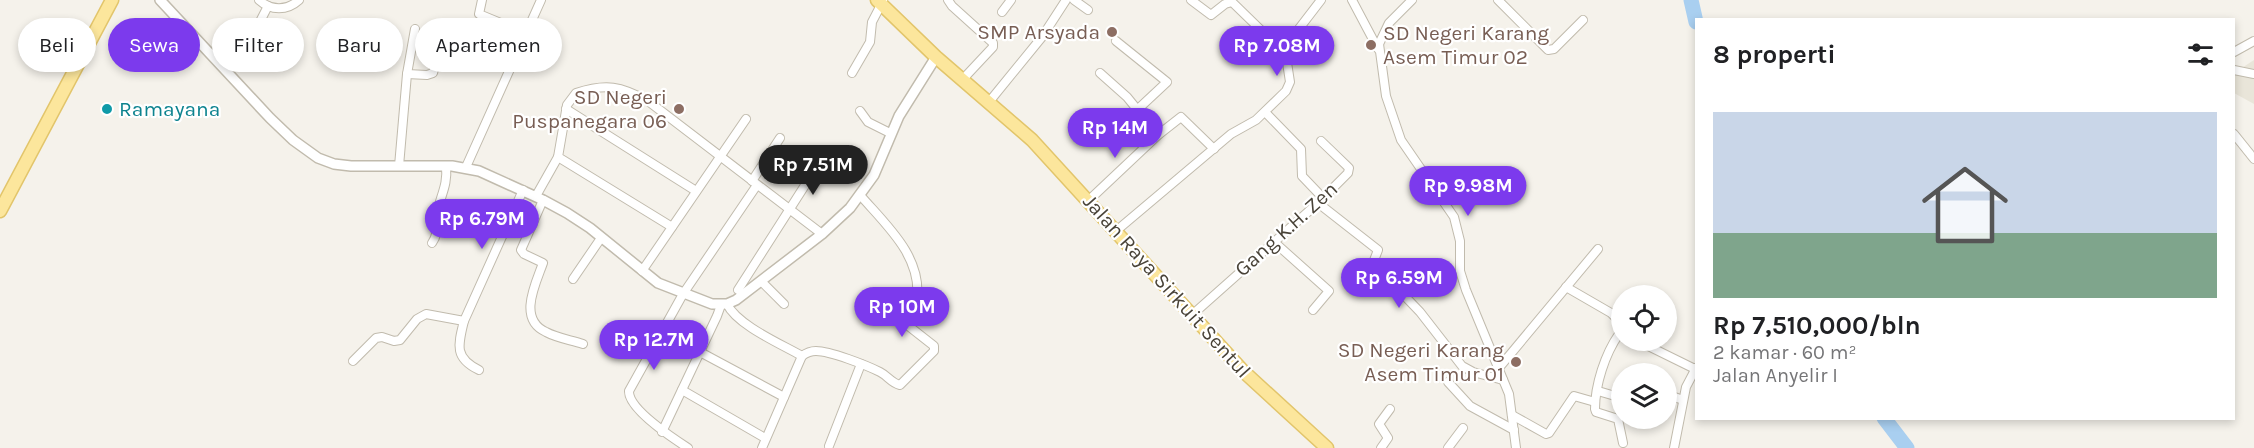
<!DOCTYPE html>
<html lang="id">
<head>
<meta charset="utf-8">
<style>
	body { margin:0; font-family:Karla,sans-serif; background:#f2f2f2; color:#202124; height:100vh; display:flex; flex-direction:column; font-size:22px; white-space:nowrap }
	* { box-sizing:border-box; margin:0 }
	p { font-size:20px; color:#757577 }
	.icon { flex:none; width:33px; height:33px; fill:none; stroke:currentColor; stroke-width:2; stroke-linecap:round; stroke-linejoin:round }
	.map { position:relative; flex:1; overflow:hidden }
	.sheet { position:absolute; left:1695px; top:18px; width:540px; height:402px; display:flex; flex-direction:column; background:#fff; border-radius:0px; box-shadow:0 3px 9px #0003 }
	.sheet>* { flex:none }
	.top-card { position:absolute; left:18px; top:18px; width:570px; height:54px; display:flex; gap:12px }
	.buttons { position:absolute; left:1611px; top:285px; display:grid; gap:12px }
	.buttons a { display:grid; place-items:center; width:66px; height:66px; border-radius:50%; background:#fff; box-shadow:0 3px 9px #0003; font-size:30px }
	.price { position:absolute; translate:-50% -51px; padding:0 14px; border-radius:21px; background:#7c3aed; color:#fff; font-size:20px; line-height:39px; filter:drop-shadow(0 2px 3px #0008) }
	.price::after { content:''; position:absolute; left:50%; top:36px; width:18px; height:14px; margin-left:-9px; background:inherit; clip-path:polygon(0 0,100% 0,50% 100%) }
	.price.on { background:#222; color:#fff }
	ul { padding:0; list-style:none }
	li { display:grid; align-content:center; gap:12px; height:318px; padding:0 18px }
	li+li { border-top:2px solid #e0e0e0 }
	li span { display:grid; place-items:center; height:186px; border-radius:0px; color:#555 }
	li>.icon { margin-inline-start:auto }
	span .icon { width:108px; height:108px; fill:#fffc; stroke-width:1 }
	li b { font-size:26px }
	h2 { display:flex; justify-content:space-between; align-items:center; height:72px; padding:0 18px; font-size:26px }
	.pill { padding:0 21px; border-radius:27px; background:#fff; box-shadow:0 3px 9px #0003; font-size:21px; line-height:54px }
	.pill.on { background:#7c3aed; color:#fff }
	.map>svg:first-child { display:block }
	.residential { fill:#e9e5d9 }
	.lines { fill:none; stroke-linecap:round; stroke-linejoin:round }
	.river { stroke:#a9cff0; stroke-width:15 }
	.minor-casing { stroke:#c1bbad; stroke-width:10 }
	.tertiary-casing { stroke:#c1bbad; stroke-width:12 }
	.primary-casing { stroke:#e2c56b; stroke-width:15 }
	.minor { stroke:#fff; stroke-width:8 }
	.tertiary { stroke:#fff; stroke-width:9 }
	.primary { stroke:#fce69c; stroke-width:12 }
	.education-dot { fill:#8d6e63; stroke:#fff; stroke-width:2 }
	.culture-dot { fill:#0f9aa8; stroke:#fff; stroke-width:2 }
	.labels { text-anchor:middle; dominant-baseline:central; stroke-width:4.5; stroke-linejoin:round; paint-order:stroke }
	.education-label { font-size:21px; fill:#785e54; stroke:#fff; text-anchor:end }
	.culture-label { font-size:21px; fill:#0d838f; stroke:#fff; text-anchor:start }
	.street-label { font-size:21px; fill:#494338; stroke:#fff }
</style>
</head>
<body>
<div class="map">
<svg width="2254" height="448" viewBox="0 0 2254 448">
	<rect width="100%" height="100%" fill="#f5f2eb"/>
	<!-- residential -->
	<path class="residential" d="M2254 60V104L2234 93V73Z"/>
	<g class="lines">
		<!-- river -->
		<g class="river">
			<path d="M1691 0 1696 22"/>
			<path d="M1884 418 1907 448"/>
		</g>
		<!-- minor casing -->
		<g class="minor-casing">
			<g id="minor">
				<path d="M259 0C271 11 287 11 299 0"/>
				<path d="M482 0 479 14 527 34"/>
				<path d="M948 0 952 6 993 43V47L963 79"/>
				<path d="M1074 0 1088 10"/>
				<path d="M1191 0 1211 15 1225 4 1232 2 1266 35 1265 43C1270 50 1275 57 1286 56"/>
				<path d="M1352 0 1378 49"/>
				<path d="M1412 0 1389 23 1379 44 1386 96 1401 140 1454 217 1460 241V271L1466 290 1509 394 1516 448"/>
				<path d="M1498 0 1548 50 1554 49 1583 20"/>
				<path d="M1002 12 1011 0"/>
				<path d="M1116 41 1167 82 1137 110"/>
				<path d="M248 45 268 6"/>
				<path d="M2234 52 2254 41"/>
				<path d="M2234 70 2254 74"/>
				<path d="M852 73 870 42 872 22 883 1"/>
				<path d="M1100 73 1127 97 1158 135"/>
				<path d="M407 74 427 75 433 73 445 28"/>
				<path d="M989 102 1042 37 1066 0"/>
				<path d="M566 109 696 191"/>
				<path d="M860 111 868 122 890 133"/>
				<path d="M1265 112 1301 149 1302 176 1323 198"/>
				<path d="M2234 134 2254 159"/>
				<path d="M399 166 407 74 415 29"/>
				<path d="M466 167 541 0"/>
				<path d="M752 181 780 138"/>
				<path d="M536 196 558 157"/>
				<path d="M543 200 521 250 524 254 543 263C536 283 517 319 546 332 557 338 571 340 583 344"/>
				<path d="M1088 201 1158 135 1181 117 1214 149"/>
				<path d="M1318 203 1378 250 1373 263 1420 312 1462 366 1473 372 1503 380"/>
				<path d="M672 227 558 157 567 105 576 93C606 83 621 86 648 101L822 234"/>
				<path d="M1116 231 1231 134 1256 120 1286 91 1290 82 1286 56 1288 43 1321 0"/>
				<path d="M1273 241 1329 291 1313 310"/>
				<path d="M432 243C439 233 436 225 437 214 440 195 448 187 446 166"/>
				<path d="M642 271 746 119"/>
				<path d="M573 279 601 238"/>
				<path d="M761 281 784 304"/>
				<path d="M1566 287 1611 313 1622 324"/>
				<path d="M738 290 816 168"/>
				<path d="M727 304C737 325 781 344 802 356L762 448"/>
				<path d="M1192 315 1318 203 1348 173 1349 168 1346 165 1321 141"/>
				<path d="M464 321 523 190"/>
				<path d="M1622 335 1619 334C1605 354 1595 385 1595 409L1596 412 1618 419 1623 443"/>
				<path d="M1636 340 1695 369"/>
				<path d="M700 352 784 397"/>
				<path d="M802 356C806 353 810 351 816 351 830 351 866 365 880 372 888 376 891 383 900 385L934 351V346L906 324C908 315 916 309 917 299 922 256 886 225 860 195"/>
				<path d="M353 361 376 338 382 337 394 341 400 340 417 319 426 314 464 321C458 345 454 358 479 370"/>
				<path d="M1498 369 1598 249"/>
				<path d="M1448 382 1470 406 1514 430"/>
				<path d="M682 390 765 438"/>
				<path d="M1598 391 1615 396 1622 394"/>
				<path d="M1666 394 1683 400"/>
				<path d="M1512 415 1546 434 1549 433 1574 396 1595 402"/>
				<path d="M662 432 717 316 721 305"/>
				<path d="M829 446 861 364"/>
				<path d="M688 448C674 439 628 409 629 391L683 294 757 185"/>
				<path d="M1381 448 1388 438 1379 424 1390 409"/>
				<path d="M1448 448 1463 428"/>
				<path d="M1674 448 1686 387 1696 368"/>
			</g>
		</g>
		<!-- tertiary casing -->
		<g class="tertiary-casing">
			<path id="tertiary" d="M160 0 270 118 293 140 318 158 334 164 351 166H452L479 171 543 200 567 213 590 228 658 283 712 304H727L736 300 822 234 850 208 874 175 899 116 936 57"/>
		</g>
		<!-- primary casing -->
		<g class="primary-casing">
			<g id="primary">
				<path d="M877 0 936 57 1032 140 1243 371 1327 448"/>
				<path d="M0 211 112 0"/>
			</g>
		</g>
		<!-- minor -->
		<use href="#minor" class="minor"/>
		<!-- tertiary -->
		<use href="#tertiary" class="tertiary"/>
		<!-- primary -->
		<use href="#primary" class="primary"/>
	</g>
	<!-- markers -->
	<g class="education-dot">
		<circle cx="1112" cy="32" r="6"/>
		<circle cx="1371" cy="45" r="6"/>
		<circle cx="679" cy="109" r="6"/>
		<circle cx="1516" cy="362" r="6"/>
	</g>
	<circle class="culture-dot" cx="107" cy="109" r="6"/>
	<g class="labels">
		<!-- education labels -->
		<g class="education-label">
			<text x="1100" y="32">SMP Arsyada</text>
			<text x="1383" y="33" text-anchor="start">SD Negeri Karang<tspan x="1383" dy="24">Asem Timur 02</tspan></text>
			<text x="667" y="97">SD Negeri<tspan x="667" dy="24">Puspanegara 06</tspan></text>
			<text x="1504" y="350">SD Negeri Karang<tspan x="1504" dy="24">Asem Timur 01</tspan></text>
		</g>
		<!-- culture labels -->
		<g class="culture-label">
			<text x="119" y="109">Ramayana</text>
		</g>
		<!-- street labels -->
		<g class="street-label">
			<text transform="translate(1286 229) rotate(-42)">Gang K.H. Zen</text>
			<text transform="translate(1167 286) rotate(48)">Jalan Raya Sirkuit Sentul</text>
		</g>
	</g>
</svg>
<div class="buttons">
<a><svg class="icon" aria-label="locate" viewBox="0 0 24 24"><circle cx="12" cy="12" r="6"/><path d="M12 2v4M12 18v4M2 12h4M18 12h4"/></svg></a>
<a><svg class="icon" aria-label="layers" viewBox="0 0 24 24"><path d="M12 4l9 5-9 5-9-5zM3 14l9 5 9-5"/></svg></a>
</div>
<b class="price" style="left:1277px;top:77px">Rp 7.08M</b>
<b class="price" style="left:1115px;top:159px">Rp 14M</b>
<b class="price on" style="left:813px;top:196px">Rp 7.51M</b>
<b class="price" style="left:1468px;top:217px">Rp 9.98M</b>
<b class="price" style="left:482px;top:250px">Rp 6.79M</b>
<b class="price" style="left:1399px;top:309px">Rp 6.59M</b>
<b class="price" style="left:902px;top:338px">Rp 10M</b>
<b class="price" style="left:654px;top:371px">Rp 12.7M</b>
<div class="top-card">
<a class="pill">Beli</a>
<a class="pill on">Sewa</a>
<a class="pill">Filter</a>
<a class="pill">Baru</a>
<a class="pill">Apartemen</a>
</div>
<section class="sheet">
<h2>8 properti<svg class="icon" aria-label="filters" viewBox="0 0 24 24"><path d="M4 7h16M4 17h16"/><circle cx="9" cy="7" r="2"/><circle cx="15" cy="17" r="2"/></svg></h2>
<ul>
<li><span style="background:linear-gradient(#c9d6e8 65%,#7fa58c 0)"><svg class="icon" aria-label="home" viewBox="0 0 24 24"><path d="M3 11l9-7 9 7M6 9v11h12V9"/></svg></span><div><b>Rp 7,510,000/bln</b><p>2 kamar · 60 m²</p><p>Jalan Anyelir I</p></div></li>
</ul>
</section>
</div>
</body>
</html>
